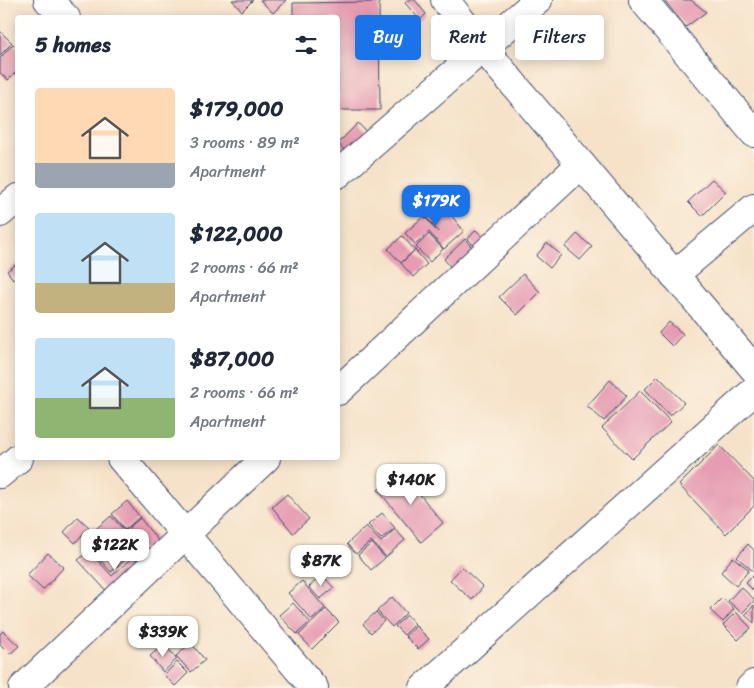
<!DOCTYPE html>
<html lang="en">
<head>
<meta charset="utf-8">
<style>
	body { margin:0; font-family:Sriracha,sans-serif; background:#f2f2f3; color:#1f2937; height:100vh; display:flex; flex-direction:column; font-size:19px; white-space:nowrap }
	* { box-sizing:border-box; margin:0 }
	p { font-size:16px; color:#747a83 }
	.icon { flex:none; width:28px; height:28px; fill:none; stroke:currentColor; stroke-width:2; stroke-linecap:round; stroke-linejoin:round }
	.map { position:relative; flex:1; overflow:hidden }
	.side { position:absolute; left:15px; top:15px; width:325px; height:445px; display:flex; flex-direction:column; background:#fff; border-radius:5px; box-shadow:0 2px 12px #0003 }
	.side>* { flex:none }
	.hud { position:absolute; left:355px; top:15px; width:324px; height:45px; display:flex; gap:10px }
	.price { position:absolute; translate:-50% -42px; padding:0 11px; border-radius:10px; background:#fff; color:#222; font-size:16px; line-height:32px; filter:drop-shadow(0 1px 2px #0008) }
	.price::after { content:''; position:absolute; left:50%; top:30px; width:15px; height:11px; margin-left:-8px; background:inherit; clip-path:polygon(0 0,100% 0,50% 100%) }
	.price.current { background:#1a73e8; color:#fff }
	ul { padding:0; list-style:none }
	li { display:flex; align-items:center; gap:15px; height:125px; padding:0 20px }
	li span { display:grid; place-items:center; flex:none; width:140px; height:100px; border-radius:5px; color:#555 }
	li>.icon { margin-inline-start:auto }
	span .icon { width:60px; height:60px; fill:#fffc; stroke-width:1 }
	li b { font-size:21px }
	h2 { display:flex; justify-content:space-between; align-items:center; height:60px; padding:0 20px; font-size:21px }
	.pill { padding:0 18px; border-radius:5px; background:#fff; box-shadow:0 2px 12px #0003; font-size:18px; line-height:45px }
	.pill.current { background:#1a73e8; color:#fff }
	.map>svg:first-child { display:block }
	.building { fill:#e69cb2 }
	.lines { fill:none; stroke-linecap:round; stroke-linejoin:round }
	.street-casing { stroke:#3c4a6e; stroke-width:30 }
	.street { stroke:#fff; stroke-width:28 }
</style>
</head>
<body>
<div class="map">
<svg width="754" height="688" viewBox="0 0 754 688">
	<rect width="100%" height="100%" fill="#fcf5e5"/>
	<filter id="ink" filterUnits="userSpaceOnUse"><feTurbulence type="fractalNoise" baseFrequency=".02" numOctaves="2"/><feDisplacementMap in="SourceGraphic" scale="10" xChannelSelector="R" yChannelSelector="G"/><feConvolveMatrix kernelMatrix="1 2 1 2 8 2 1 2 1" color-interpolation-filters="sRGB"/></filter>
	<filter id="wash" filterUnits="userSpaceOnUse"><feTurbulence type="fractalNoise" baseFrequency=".0096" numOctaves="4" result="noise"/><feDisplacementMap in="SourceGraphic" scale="20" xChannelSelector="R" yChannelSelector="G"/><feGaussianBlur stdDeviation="1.12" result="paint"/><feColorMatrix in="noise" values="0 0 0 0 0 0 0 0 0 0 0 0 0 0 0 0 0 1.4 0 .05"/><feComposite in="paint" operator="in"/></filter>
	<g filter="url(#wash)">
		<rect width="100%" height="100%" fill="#f6e2c9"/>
		<g id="blocks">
			<!-- building -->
			<g class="building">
				<path d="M232 0H253L242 11Z"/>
				<path d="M260 0H286L273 13Z"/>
				<path d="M408 0H415L426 14 420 20 405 3Z"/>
				<path d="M664 0H691L706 12 686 27Z"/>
				<path d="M379 2 380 110H338V18H293V3Z"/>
				<path d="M0 31 12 43 0 55Z"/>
				<path d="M13 44 18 48V70L8 80 0 73V58Z"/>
				<path d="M358 123 373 139 353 160 338 143Z"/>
				<path d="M712 179 726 192 702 216 688 202Z"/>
				<path d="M440 202 464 231 444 249 429 232 415 244 405 233 424 216 438 232 425 216Z"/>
				<path d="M476 230 487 241 478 250 468 239Z"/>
				<path d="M429 234 443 249 430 262 416 247Z"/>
				<path d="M577 234 592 247 580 260 565 247Z"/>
				<path d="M402 236 415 250 401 263 388 249Z"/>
				<path d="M465 239 476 252 454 271 444 259Z"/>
				<path d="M547 243 561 255 550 268 536 256Z"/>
				<path d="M415 250 427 264 413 277 401 263Z"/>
				<path d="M18 263V275L13 279 7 271Z"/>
				<path d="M523 274 540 292 517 315 499 297Z"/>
				<path d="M669 322 683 334 672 346 659 333Z"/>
				<path d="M658 376 684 403 670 416 645 389Z"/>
				<path d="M610 380 627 396 604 421 587 406Z"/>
				<path d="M640 391 671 422 632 459 602 428Z"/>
				<path d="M719 445 754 481V506L726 534 679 485Z"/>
				<path d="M401 471 443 523 421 542 378 490Z"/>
				<path d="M287 494 309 519 293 533 272 507Z"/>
				<path d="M127 501 140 517 125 530 112 514Z"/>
				<path d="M382 513 395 528 381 539 368 525Z"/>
				<path d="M111 516 124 530 96 554 83 540Z"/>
				<path d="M78 517 89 527 75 543 64 532Z"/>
				<path d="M140 518 164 548 151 558 141 546 127 558 113 541Z"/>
				<path d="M366 526 381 542 395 529 405 540 386 557 371 541 356 554 347 544Z"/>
				<path d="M372 543 385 558 371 570 358 555Z"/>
				<path d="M112 544 126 559 111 572 97 557Z"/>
				<path d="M748 544 754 550V572L737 557Z"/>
				<path d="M141 549 151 560 112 597 78 560 89 551 112 576Z"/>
				<path d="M48 553 64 567 43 590 27 575Z"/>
				<path d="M733 557 749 570 736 586 721 572Z"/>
				<path d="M462 567 483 587 472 600 450 580Z"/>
				<path d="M322 575 334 588 320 599 309 587Z"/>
				<path d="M754 575V591L746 583Z"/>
				<path d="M302 581 325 608 312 620 288 593Z"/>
				<path d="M741 587 754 599V601L742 613 728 601Z"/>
				<path d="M392 597 406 613 392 627 377 611Z"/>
				<path d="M722 598 734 609 723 622 710 610Z"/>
				<path d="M293 603 310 622 297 634 279 615Z"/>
				<path d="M754 605V623L745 615Z"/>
				<path d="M326 609 339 622 312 649 299 635Z"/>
				<path d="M376 612 384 621 371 633 363 624Z"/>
				<path d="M736 612 751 628 738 640 723 625Z"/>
				<path d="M407 615 415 624 404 635 395 626Z"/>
				<path d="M416 626 429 639 418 649 405 636Z"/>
				<path d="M3 631 19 646 10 654 0 644V634Z"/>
				<path d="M191 643 205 660 191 672 176 656Z"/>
				<path d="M164 644 177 659 163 672 150 656Z"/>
				<path d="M177 662 188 673 175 686 164 675Z"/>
			</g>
		</g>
	</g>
	<g filter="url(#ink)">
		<use href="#blocks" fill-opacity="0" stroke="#3c4a6e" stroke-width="1"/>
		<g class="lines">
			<!-- street casing -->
			<g class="street-casing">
				<g id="street">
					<path d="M48 0 66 18"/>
					<path d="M445 0 483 48 754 369"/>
					<path d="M643 0 754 133"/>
					<path d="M338 174 538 0"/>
					<path d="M0 213 18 198"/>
					<path d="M674 275 754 208"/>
					<path d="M338 391 581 164"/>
					<path d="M121 458 314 688"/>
					<path d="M0 474 19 458"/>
					<path d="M23 688 266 458"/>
					<path d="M424 688 754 391"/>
					<path d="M750 688 754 684"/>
				</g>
			</g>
			<!-- street -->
			<use href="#street" class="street"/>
		</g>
	</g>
</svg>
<b class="price current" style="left:436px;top:227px">$179K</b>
<b class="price" style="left:411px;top:506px">$140K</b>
<b class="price" style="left:115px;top:571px">$122K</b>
<b class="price" style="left:321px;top:587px">$87K</b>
<b class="price" style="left:163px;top:658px">$339K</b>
<div class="hud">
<a class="pill current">Buy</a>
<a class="pill">Rent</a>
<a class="pill">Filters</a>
</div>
<section class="side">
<h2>5 homes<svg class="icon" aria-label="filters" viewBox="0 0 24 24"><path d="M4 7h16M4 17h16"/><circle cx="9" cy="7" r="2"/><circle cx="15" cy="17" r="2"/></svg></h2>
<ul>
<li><span style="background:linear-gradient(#ffd9b3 75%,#9aa5b1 0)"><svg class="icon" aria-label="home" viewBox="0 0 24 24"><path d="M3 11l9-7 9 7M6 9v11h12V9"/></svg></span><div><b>$179,000</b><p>3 rooms · 89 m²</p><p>Apartment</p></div></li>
<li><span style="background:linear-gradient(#bfe0f5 70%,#c2b280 0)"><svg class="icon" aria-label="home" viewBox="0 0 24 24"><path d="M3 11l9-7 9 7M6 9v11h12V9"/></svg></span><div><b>$122,000</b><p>2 rooms · 66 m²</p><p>Apartment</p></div></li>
<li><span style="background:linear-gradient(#bfe0f5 60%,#8fb573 0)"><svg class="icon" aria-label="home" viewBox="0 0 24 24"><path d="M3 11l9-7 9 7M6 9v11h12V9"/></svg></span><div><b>$87,000</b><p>2 rooms · 66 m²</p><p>Apartment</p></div></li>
</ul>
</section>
</div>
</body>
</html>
